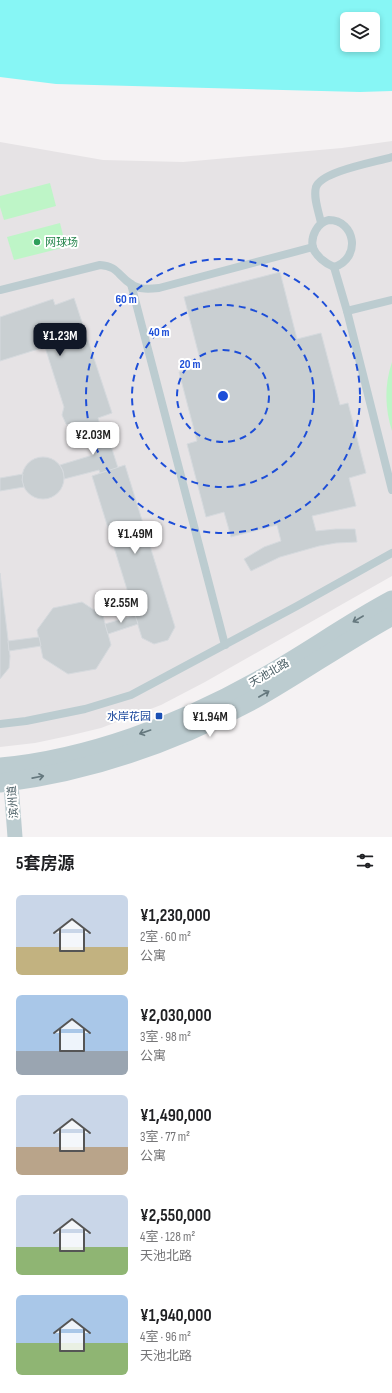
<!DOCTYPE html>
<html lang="zh">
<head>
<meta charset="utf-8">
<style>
	body { margin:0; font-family:"Sofia Sans Condensed","Noto Sans SC",sans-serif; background:#f6f6f6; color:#202124; height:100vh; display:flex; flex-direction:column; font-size:15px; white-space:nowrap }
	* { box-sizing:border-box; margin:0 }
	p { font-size:13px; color:#757577 }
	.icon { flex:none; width:22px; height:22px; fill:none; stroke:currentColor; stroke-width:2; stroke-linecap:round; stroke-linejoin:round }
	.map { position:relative; height:837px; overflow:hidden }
	.panel { display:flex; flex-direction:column; background:#fff; flex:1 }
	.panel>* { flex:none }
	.fabs { position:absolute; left:340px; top:12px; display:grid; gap:8px }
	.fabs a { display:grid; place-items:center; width:40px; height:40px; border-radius:6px; background:#fff; box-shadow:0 2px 6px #0003; font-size:20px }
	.price { position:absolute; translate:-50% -34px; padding:0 9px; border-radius:8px; background:#fff; color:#222; font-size:13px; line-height:26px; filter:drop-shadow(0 1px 2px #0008) }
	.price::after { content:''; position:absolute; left:50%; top:24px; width:12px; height:9px; margin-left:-6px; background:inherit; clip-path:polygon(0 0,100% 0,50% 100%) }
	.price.selected { background:#111827; color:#fff }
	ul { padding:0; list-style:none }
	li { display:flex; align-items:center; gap:12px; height:100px; padding:0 16px }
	li span { display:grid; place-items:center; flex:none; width:112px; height:80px; border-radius:6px; color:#555 }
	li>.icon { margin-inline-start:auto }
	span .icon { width:48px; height:48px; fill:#fffc; stroke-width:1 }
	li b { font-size:17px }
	h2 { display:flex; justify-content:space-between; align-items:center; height:48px; padding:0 16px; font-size:17px }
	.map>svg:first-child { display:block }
	.education { fill:#e6e3e5 }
	.green { fill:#bef5c7 }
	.water { fill:#87f6f5; fill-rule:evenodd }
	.building { fill:#c9cfd2; stroke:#d6dade }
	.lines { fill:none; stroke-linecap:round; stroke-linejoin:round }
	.service { stroke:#bcccd0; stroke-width:8 }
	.minor { stroke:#bcccd0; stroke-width:15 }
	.tertiary { stroke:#bcccd0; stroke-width:19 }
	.oneway { stroke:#65787e }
	.ring { fill:none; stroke:#1d4ed8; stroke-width:2; stroke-dasharray:7 5 }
	.leisure-dot { fill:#2e9e5b; stroke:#fff; stroke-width:1.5 }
	.transit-dot { fill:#1a4fb4; stroke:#fff; stroke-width:1.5 }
	.labels { text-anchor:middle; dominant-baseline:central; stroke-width:4; stroke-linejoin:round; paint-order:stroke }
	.leisure-label { font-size:11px; fill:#27864d; stroke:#fff; text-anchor:start }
	.street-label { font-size:11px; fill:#485c63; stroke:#fff }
	.transit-label { font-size:11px; fill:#164399; stroke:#fff; text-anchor:end }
	.centre { fill:#1d4ed8; stroke:#fff; stroke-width:2 }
	.ring-label { font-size:12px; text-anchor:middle; font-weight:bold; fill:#1d4ed8; stroke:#fff; stroke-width:4; stroke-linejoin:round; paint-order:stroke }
</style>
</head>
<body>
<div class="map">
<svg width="392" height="837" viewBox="0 0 392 837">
	<rect width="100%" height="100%" fill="#f5f2f3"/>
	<!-- education -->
	<path class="education" d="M392 141V576L205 682 161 705 101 728 68 736 35 743 0 747V142L103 160 183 162 342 148Z"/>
	<!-- green -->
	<g class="green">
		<path d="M50 183 56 206 4 220 0 207V196Z"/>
		<path d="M60 223 66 247 14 260 7 237Z"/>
		<path d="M392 362V431C385 409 384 385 392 362Z"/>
	</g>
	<!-- water -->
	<path class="water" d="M0 0H392V91L360 92 56 84 0 77ZM347 19H373V45H347Z"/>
	<!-- building -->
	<g class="building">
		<path d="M280 272 297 339 321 333 340 405 348 403 366 473 349 478 356 506 312 516 316 531 336 529H355L357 542 336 543 319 546 280 557 251 571 244 559 264 547 281 541 277 525 231 537 224 512 206 517 187 444 197 441 179 372 202 367 184 297Z"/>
		<path d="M74 298 112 413 98 418 100 425 82 431 80 425 72 427 66 424 62 415 64 407 45 347 0 361V317L53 299 55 305Z"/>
		<path d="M104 424 118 468 100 473 99 470 64 479 63 471 60 465 93 455 85 431Z"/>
		<circle cx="43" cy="478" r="21"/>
		<path d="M125 465 175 627 168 640 154 644 142 638 92 476Z"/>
		<path d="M23 474 22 480 24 487 0 491V478Z"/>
		<path d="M0 573 10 656 9 668 0 679Z"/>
		<path d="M82 602 103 616 111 645 96 669 68 674 43 658 37 630 53 608Z"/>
		<path d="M135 615 138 624 108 634 105 624Z"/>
		<path d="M39 637 41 646 9 651 8 641Z"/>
	</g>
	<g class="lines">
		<!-- service -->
		<g class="service">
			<path d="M329 220C355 220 362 258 334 267 326 264 316 256 313 248 310 236 318 222 329 220Z"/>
			<path d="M321 223C319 212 313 198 316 187 322 171 376 162 392 157"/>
			<path d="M334 267 347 311 392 490"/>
			<path d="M131 284 225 645"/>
			<path d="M0 290 100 265C118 266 118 276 131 284 139 290 150 289 159 288L313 247"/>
			<path d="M347 311 392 300"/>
			<path d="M0 724 26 721 85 709 131 695 297 606 392 553"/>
		</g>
		<!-- minor -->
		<path class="minor" d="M10 771 15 837"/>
		<!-- tertiary -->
		<g class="tertiary">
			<path d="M0 767C88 759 180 724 257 681 303 656 345 625 392 600"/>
			<path d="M0 783C89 772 176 742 255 699 301 673 345 642 392 616"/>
		</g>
	</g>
	<!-- one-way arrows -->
	<defs><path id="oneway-shaft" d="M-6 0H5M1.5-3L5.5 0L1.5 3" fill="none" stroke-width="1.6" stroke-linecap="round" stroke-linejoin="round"/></defs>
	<g class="oneway">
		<use href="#oneway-shaft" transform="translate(358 619) rotate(150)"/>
		<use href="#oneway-shaft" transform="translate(264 694) rotate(-30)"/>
		<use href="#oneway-shaft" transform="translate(145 732) rotate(161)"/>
		<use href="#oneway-shaft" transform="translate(38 777) rotate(-11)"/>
	</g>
	<!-- distance rings -->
	<g class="ring">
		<circle cx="223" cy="396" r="46"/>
		<circle cx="223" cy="396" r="91"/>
		<circle cx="223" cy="396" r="137"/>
	</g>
	<!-- markers -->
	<circle class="leisure-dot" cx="37" cy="242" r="4"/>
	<rect class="transit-dot" x="155" y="712" width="8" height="8" rx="2"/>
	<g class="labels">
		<!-- leisure labels -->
		<g class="leisure-label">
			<text x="45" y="242">网球场</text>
		</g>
		<!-- street labels -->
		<g class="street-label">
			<text transform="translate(269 673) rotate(-30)">天池北路</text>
			<text transform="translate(13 802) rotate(-94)">滨州道</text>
		</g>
		<!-- transit labels -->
		<g class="transit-label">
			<text x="151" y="716">水岸花园</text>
		</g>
	</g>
	<circle cx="223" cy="396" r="6" class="centre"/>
	<g class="ring-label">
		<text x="126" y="303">60 m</text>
		<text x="159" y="336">40 m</text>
		<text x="190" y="368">20 m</text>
	</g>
</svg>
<div class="fabs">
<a><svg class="icon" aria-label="layers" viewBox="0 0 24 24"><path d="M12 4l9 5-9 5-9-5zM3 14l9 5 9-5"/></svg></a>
</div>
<b class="price selected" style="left:60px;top:357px">¥1.23M</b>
<b class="price" style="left:93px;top:456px">¥2.03M</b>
<b class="price" style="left:135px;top:555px">¥1.49M</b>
<b class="price" style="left:121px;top:624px">¥2.55M</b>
<b class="price" style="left:210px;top:738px">¥1.94M</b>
</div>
<section class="panel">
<h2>5套房源<svg class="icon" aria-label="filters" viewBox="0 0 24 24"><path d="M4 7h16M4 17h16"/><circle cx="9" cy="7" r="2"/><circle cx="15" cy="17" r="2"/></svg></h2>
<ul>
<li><span style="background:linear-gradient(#c9d6e8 65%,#c2b280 0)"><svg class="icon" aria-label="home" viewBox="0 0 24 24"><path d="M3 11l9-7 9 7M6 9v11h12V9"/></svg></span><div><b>¥1,230,000</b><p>2室 · 60 m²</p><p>公寓</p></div></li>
<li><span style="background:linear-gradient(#a9c7e8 70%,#9aa5b1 0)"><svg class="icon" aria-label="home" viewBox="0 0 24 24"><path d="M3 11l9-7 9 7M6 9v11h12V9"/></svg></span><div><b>¥2,030,000</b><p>3室 · 98 m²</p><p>公寓</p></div></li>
<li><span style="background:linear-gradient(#c9d6e8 65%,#b9a48a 0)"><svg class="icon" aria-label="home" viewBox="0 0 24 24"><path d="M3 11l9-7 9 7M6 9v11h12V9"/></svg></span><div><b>¥1,490,000</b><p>3室 · 77 m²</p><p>公寓</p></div></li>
<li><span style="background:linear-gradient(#c9d6e8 65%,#8fb573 0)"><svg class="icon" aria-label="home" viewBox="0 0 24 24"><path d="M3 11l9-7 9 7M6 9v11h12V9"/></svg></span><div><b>¥2,550,000</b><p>4室 · 128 m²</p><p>天池北路</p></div></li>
<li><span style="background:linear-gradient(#a9c7e8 60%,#8fb573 0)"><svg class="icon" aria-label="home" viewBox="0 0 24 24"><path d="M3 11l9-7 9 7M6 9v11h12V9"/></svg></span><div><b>¥1,940,000</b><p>4室 · 96 m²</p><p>天池北路</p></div></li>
</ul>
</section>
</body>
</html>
